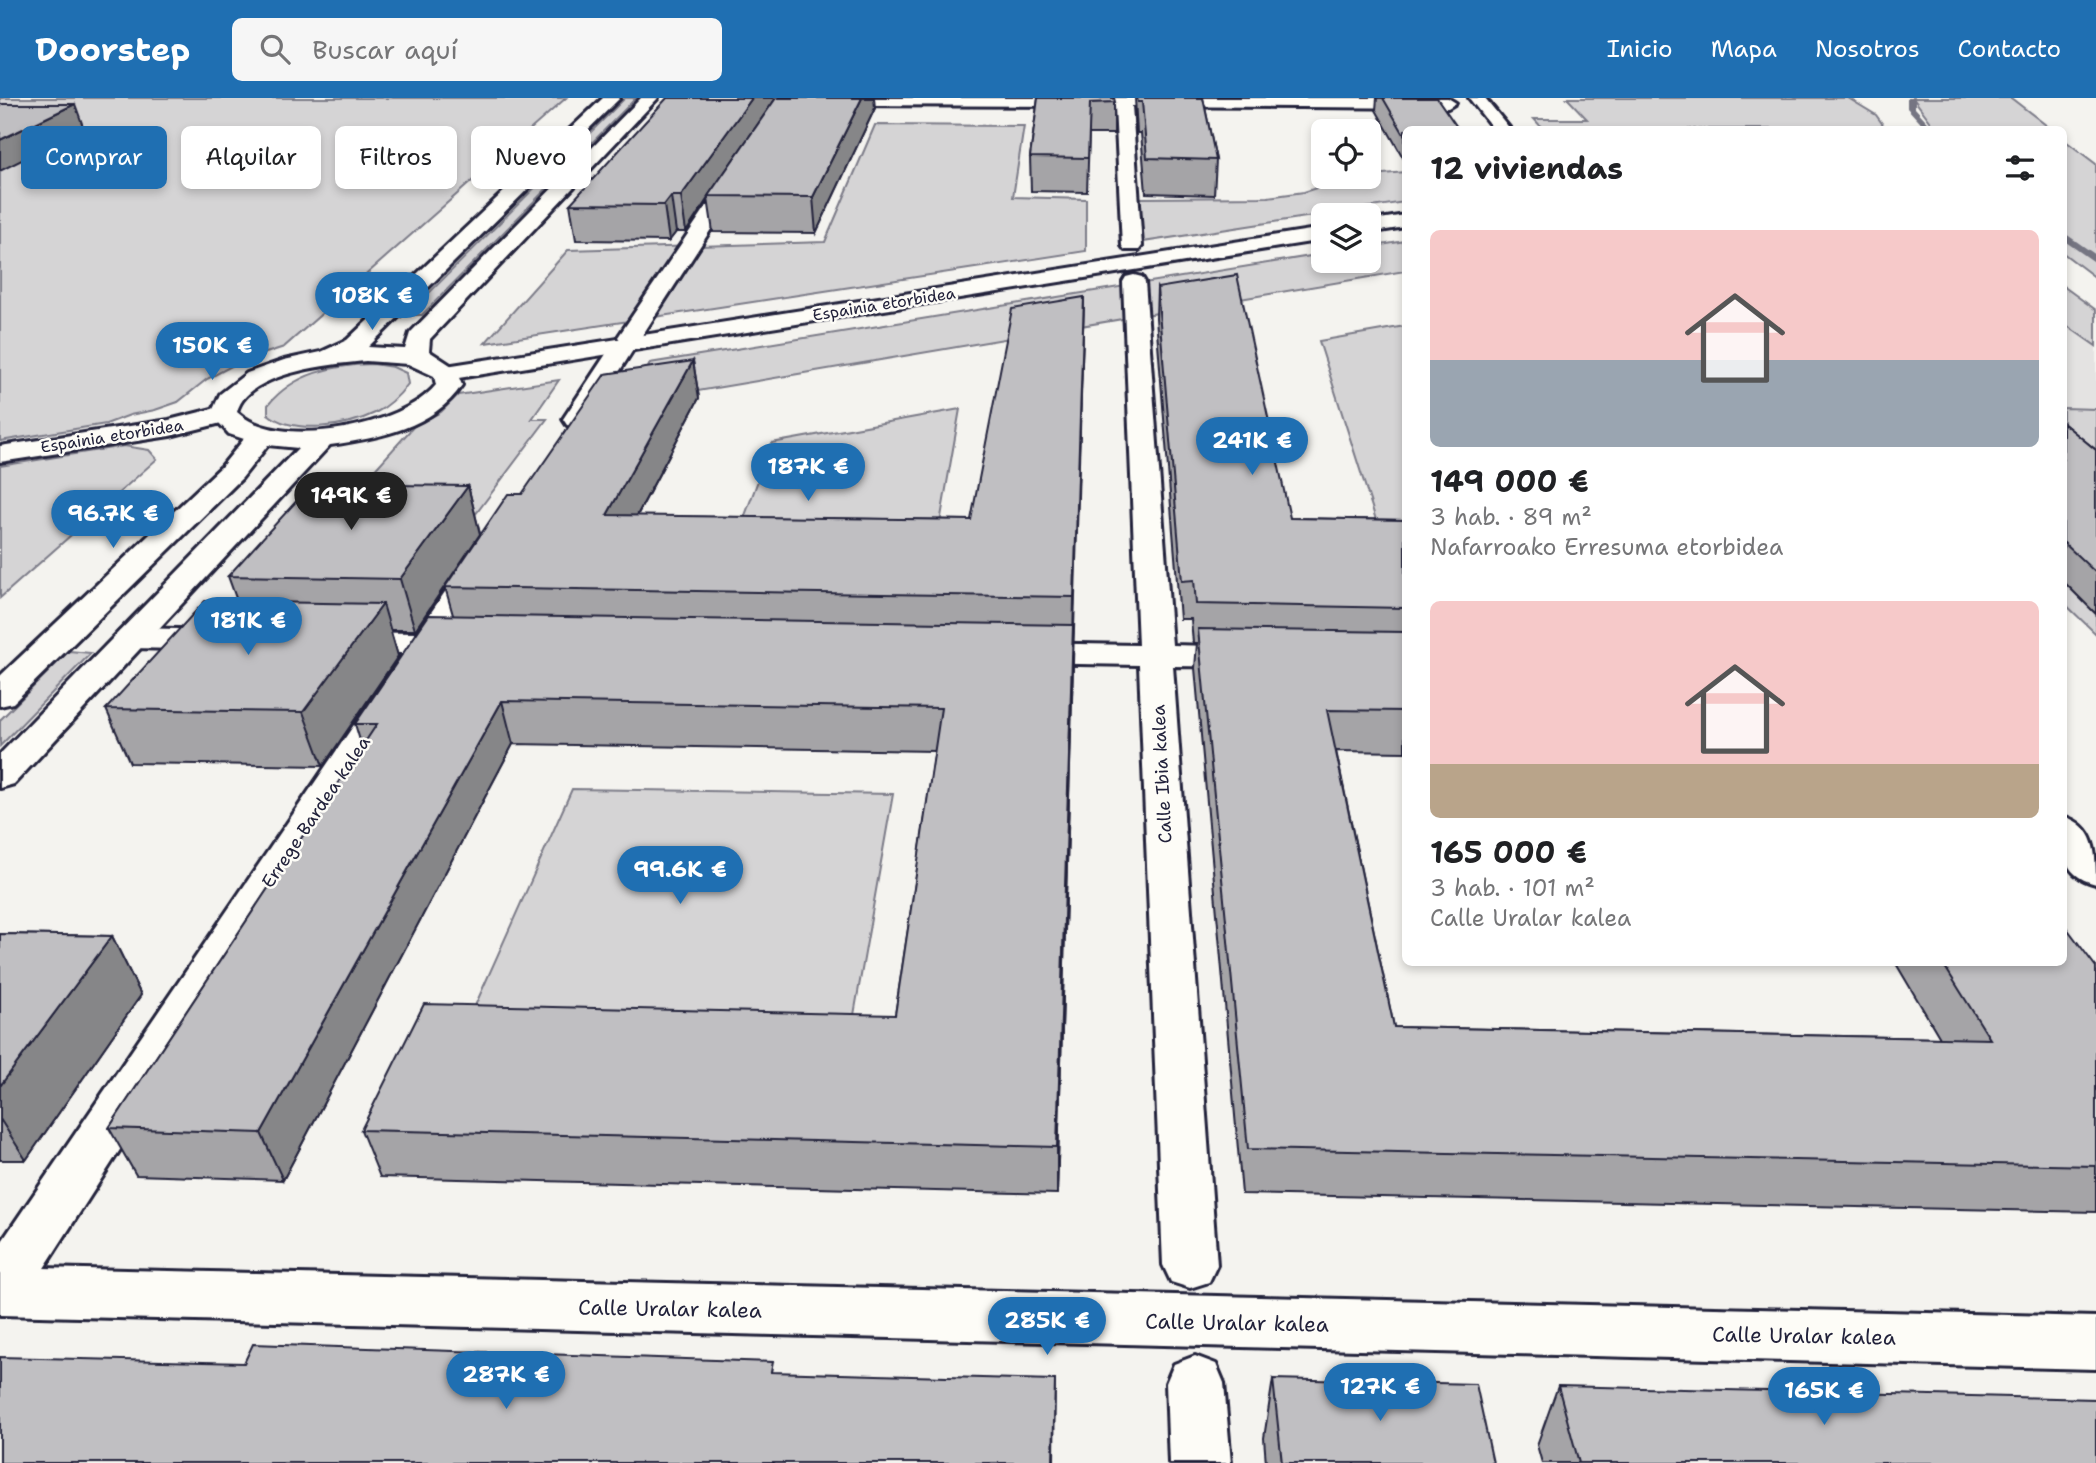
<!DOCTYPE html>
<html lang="es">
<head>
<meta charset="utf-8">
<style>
	body { margin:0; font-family:"Shantell Sans",sans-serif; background:#f6f6f6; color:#202124; height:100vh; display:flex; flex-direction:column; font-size:26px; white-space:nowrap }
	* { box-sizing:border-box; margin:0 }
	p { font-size:23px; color:#757577 }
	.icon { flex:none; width:38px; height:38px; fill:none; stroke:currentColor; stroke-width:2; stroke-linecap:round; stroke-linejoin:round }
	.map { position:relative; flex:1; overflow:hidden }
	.side { position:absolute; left:1402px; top:28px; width:665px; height:840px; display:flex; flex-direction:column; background:#fff; border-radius:10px; box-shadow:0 4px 10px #0003 }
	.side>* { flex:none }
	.top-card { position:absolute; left:21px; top:28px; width:665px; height:63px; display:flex; gap:14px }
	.controls { position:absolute; left:1311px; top:21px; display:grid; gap:14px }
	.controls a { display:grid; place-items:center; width:70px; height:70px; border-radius:10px; background:#fff; box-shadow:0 4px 10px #0003; font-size:35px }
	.price { position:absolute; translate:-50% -60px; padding:0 16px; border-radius:24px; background:#1f6fb2; color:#fff; font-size:23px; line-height:46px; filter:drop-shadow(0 2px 4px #0008) }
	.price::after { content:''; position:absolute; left:50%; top:42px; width:21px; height:16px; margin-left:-10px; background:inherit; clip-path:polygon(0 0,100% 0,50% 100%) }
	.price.current { background:#222; color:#fff }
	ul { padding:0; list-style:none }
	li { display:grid; align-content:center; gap:14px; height:371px; padding:0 28px }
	li span { display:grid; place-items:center; height:217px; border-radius:10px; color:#555 }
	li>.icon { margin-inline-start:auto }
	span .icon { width:126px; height:126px; fill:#fffc; stroke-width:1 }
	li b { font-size:30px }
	h2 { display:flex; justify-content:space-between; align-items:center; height:84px; padding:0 28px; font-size:30px }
	.tag { padding:0 24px; border-radius:10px; background:#fff; box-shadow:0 4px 10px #0003; font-size:24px; line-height:63px }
	.tag.current { background:#1f6fb2; color:#fff }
	header { display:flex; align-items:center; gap:42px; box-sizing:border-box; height:98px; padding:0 35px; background:#1f6fb2; color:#fff }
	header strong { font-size:33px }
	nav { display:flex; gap:38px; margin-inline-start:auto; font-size:24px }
	.search { width:490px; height:63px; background:#f6f6f6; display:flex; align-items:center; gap:18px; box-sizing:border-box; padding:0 24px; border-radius:10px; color:#757577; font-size:26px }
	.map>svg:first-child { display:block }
	.built { fill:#e4e3e2 }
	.green { fill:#d5d4d5; stroke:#7c7b88; stroke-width:2 }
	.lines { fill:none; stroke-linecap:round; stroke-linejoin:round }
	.stream { fill:#757582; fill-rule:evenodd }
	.pedestrian-casing { stroke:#22223b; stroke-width:6 }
	.minor-casing { stroke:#22223b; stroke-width:6 }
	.tertiary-casing { stroke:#22223b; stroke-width:6 }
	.pedestrian { fill:#fdfcf7; fill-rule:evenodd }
	.minor { fill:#fdfcf7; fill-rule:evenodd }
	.tertiary { fill:#fdfcf7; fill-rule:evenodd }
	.wall { fill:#a5a4a7; stroke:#22223b; stroke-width:2 }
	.shaded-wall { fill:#868688; stroke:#22223b; stroke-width:2 }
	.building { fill:#c0bfc2; stroke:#22223b; stroke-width:2 }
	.labels { text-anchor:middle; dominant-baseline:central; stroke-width:5; stroke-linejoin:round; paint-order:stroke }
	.far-street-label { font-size:16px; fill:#22223b; stroke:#fdfcf7 }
	.street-label { font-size:18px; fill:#22223b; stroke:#fdfcf7 }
	.near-street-label { font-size:21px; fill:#22223b; stroke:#fdfcf7 }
</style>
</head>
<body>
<header>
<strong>Doorstep</strong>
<div class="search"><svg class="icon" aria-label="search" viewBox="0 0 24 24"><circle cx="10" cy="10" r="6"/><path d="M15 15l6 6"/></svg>Buscar aquí</div>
<nav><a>Inicio</a><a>Mapa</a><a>Nosotros</a><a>Contacto</a></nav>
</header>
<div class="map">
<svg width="2096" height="1365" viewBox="0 0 2096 1365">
	<rect width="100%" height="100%" fill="#f4f3ef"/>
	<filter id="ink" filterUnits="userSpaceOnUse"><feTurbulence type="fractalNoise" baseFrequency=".0143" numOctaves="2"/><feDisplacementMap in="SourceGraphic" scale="14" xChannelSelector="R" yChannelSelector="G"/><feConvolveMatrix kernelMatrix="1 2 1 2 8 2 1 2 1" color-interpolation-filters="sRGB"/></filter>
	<g filter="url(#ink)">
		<!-- built -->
		<path class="built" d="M2063 225 2096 248V516L2063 483Z"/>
		<!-- green -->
		<g class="green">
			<path d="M0 0H566L284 249 239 264 207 281 178 304 155 312 130 317 106 326 0 343Z"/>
			<path d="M625 0H636L422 217H407Z"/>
			<path d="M1567 0H1848L1876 17 1886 31H1543L1534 21H1587Z"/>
			<path d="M1913 0H2011L2051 31H1936Z"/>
			<path d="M875 27 1024 28 1013 99 1086 101V153L485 245 568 152 825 144Z"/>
			<path d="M2063 41 2096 66V180L2063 155Z"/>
			<path d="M1405 74V104L1143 144 1140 100 1268 99 1304 94 1350 79Z"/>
			<path d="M1405 143V173L633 304 650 265 1323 156V163H1368L1369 149Z"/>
			<path d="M2063 188 2096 212V248L2063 225Z"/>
			<path d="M1405 228V447H1384L1319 243Z"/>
			<path d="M373 266 393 269 406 275 408 286C399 298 389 308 375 315 347 329 293 337 268 316V307C294 275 333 267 373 266Z"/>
			<path d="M559 282 532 321H547L475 417 336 415 414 328 441 314 458 297Z"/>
			<path d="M2063 310 2096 311V360L2063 333Z"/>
			<path d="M960 311 937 442 737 439 772 345Z"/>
			<path d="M124 348 149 352 157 361 0 500V368Z"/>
			<path d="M2063 483 2096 516V536L2063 504Z"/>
			<path d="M69 553 91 555 0 648V622Z"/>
			<path d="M572 691 893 696 854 917 474 910Z"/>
		</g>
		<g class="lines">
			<!-- stream -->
			<g class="stream">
				<path d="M1907 0H1915V10L1935 32H1927L1907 10Z"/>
				<path d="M2063 134 2096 157V165L2063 142Z"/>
			</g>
			<!-- pedestrian casing -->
			<g class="pedestrian-casing">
				<g id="pedestrian">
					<path d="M780 0H796L638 244H622L618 239Z"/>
					<path d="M816 0H1448L1456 5 1448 10 1132 8 1142 148 1139 152H1125L1122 148 1115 8 823 7 817 5Z"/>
					<path d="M1134 177 1142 179 1145 184 1172 547 1249 549 1261 552 1266 559 1261 566 1249 569 1173 568 1217 1167 1209 1184 1190 1190 1171 1184 1163 1167 1139 567 1019 565 1007 562 1002 555 1007 548 1019 545 1138 547 1123 184 1126 179Z"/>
					<path d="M621 245 630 247 633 252 589 321 585 327 576 329 567 327 563 321 612 247Z"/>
					<path d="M479 458 490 460 495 467 451 536 474 539 479 546 474 553 462 556H438L30 1192 11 1199 0 1195V1146L403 555 343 554 331 551 326 544 331 537 343 534 417 535 468 460Z"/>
					<path d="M132 530 224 532 236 535 241 542 236 549 224 552 132 550 120 547 115 540 120 533Z"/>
					<path d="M1195 1258 1216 1266 1224 1285 1231 1365H1169L1166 1285 1174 1266Z"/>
				</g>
			</g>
			<!-- minor casing -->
			<g class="minor-casing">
				<g id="minor">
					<path d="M1469 0H1485L1511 32H1494Z"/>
					<path d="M1405 117V129L1368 135V123Z"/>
					<path d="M1323 130V142L446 282 437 280 434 275 437 270 446 268Z"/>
					<path d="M224 308 233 310 237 316 233 322 170 338 0 364V348L169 322Z"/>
					<path d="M2063 718C2096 728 2096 755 2096 786 2059 777 2063 750 2063 718Z"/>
					<path d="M0 1169 2096 1219V1271L0 1217Z"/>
				</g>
			</g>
			<!-- tertiary casing -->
			<g class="tertiary-casing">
				<path id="tertiary" d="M603 0H620L368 249 405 251 410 235 641 0H658L430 241 429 253 455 270 462 287C433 330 379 340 330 347L14 686 0 690V656L298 350 268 347 242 380 13 605 0 608V578L222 368 244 341 229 336 211 316 220 296 247 275 284 262 321 254 347 242ZM366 263 408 266 434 278 436 287C402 329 279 353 237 314 246 274 333 266 366 263Z"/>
			</g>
			<!-- pedestrian -->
			<use href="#pedestrian" class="pedestrian"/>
			<!-- minor -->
			<use href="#minor" class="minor"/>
			<!-- tertiary -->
			<use href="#tertiary" class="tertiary"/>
		</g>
		<!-- wall -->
		<g class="wall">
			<path d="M1038 0H1114V36H1089L1087 94 1031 93 1030 59Z"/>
			<path d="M1135 0H1203L1216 62 1214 97 1146 95 1141 35H1137Z"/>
			<path d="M1377 0H1437L1405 32V63L1376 12Z"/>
			<path d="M875 10 816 135 713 134 708 100 686 134H676L669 143 576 142 570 106Z"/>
			<path d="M1157 190 1290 420 1405 422V654L1336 653 1394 929 1940 940 1895 864H2063L2096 869V1114L1242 1096 1195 570 1197 545H1193L1191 521H1180L1156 220Z"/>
			<path d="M1084 199 1057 1096 380 1079 361 1032 895 917 935 653 513 646 283 1082 136 1077 109 1030 362 649 355 626 453 517 445 489 522 396 693 263 699 300 637 418 971 422Z"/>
			<path d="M2063 325 2096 352V516L2063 483Z"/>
			<path d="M468 388 480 436 415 532H390L398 558 323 668 130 665 106 611 237 503 228 478Z"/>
			<path d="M0 836 112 838 141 897 26 1062H0Z"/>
			<path d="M1273 1281 1493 1365H1266L1264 1340Z"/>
			<path d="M1558 1288 2096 1365H1542L1537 1347Z"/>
		</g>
		<!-- shaded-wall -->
		<g class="shaded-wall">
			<path d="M752 0H776L708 98V100L686 134 681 98Z"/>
			<path d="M862 0H874L875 10 816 135 813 99Z"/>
			<path d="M75 6 84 31 0 73V42Z"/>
			<path d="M671 98 676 134 669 143 664 107Z"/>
			<path d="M1084 199 1083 233 1073 542 1074 499Z"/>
			<path d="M693 263 699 300 615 459 607 417Z"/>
			<path d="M468 388 480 436 415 532 400 481Z"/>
			<path d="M383 506 398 558 323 668 303 614Z"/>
			<path d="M1073 527V569L1057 1096V1049Z"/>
			<path d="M502 603 513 646 283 1082 261 1035Z"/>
			<path d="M112 838 141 897 26 1062 0 1021V988Z"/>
			<path d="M1055 1282 1054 1365H1053Z"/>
		</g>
		<!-- building -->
		<g class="building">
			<path d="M667 0H752L681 98H671L664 107 570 106Z"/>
			<path d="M776 0H862L813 99 708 98Z"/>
			<path d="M1038 0H1114L1115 4 1090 5 1088 60 1030 59Z"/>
			<path d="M1137 0H1203L1216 62 1147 60 1142 4H1138Z"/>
			<path d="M1383 0H1437L1459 32H1405V38Z"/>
			<path d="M0 6H75L0 42Z"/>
			<path d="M1237 177 1290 420 1405 422V510L1196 506 1194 482 1182 483 1157 190Z"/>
			<path d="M1084 199 1074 499 445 489 508 396H522L605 276 693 263 607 417 971 422 1012 211Z"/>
			<path d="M2063 325 2096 352V475L2063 444Z"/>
			<path d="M312 386 468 388 400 481 228 478Z"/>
			<path d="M205 503 383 506 303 614 106 611Z"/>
			<path d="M429 517 1073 527 1057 1049 361 1032 424 906 895 917 941 610 502 603 261 1035 109 1030 377 626H355Z"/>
			<path d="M1198 531 1405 534V613L1327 612 1394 929 1990 941 1942 864H2063V825L2096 869V1068L1248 1051Z"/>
			<path d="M0 836 112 838 0 988Z"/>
			<path d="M253 1246 773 1264 771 1274 1055 1282 1053 1365H0V1259L244 1265Z"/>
			<path d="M1273 1281 1476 1286 1493 1365H1282Z"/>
			<path d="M1558 1288 2096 1301V1365H1579Z"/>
		</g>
	</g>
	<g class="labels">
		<!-- far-street labels -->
		<g class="far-street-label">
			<text transform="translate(884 206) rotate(-9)">Espainia etorbidea</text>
			<text transform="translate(112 338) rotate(-9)">Espainia etorbidea</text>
		</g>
		<!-- street labels -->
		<g class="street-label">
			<text transform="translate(1162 676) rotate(-93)">Calle Ibia kalea</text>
			<text transform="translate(316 714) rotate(-56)">Errege Bardea kalea</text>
		</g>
		<!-- near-street labels -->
		<g class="near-street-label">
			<text transform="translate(670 1211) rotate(1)">Calle Uralar kalea</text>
			<text transform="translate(1237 1225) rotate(1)">Calle Uralar kalea</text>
			<text transform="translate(1804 1238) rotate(1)">Calle Uralar kalea</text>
		</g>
	</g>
</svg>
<div class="controls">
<a><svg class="icon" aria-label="locate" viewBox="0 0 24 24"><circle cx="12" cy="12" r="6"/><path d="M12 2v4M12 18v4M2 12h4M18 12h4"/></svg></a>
<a><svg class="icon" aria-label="layers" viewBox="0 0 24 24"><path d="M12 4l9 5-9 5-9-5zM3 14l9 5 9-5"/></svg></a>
</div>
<b class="price" style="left:372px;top:234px">108K €</b>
<b class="price" style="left:212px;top:284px">150K €</b>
<b class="price" style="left:1252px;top:379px">241K €</b>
<b class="price" style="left:808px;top:405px">187K €</b>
<b class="price current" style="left:351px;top:434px">149K €</b>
<b class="price" style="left:113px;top:452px">96.7K €</b>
<b class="price" style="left:248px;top:559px">181K €</b>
<b class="price" style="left:680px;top:808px">99.6K €</b>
<b class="price" style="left:1047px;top:1259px">285K €</b>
<b class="price" style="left:506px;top:1313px">287K €</b>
<b class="price" style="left:1380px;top:1325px">127K €</b>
<b class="price" style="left:1824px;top:1329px">165K €</b>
<div class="top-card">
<a class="tag current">Comprar</a>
<a class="tag">Alquilar</a>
<a class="tag">Filtros</a>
<a class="tag">Nuevo</a>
</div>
<section class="side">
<h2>12 viviendas<svg class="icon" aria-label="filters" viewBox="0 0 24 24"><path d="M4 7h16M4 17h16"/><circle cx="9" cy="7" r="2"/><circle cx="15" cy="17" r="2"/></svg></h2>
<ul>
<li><span style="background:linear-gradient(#f6c9c9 60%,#9aa5b1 0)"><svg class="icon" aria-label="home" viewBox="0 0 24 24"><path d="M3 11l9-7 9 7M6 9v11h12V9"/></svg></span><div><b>149 000 €</b><p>3 hab. · 89 m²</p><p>Nafarroako Erresuma etorbidea</p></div></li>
<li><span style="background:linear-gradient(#f6c9c9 75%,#b9a48a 0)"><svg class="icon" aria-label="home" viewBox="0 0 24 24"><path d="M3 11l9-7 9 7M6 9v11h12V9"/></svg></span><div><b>165 000 €</b><p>3 hab. · 101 m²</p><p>Calle Uralar kalea</p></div></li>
</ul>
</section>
</div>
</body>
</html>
